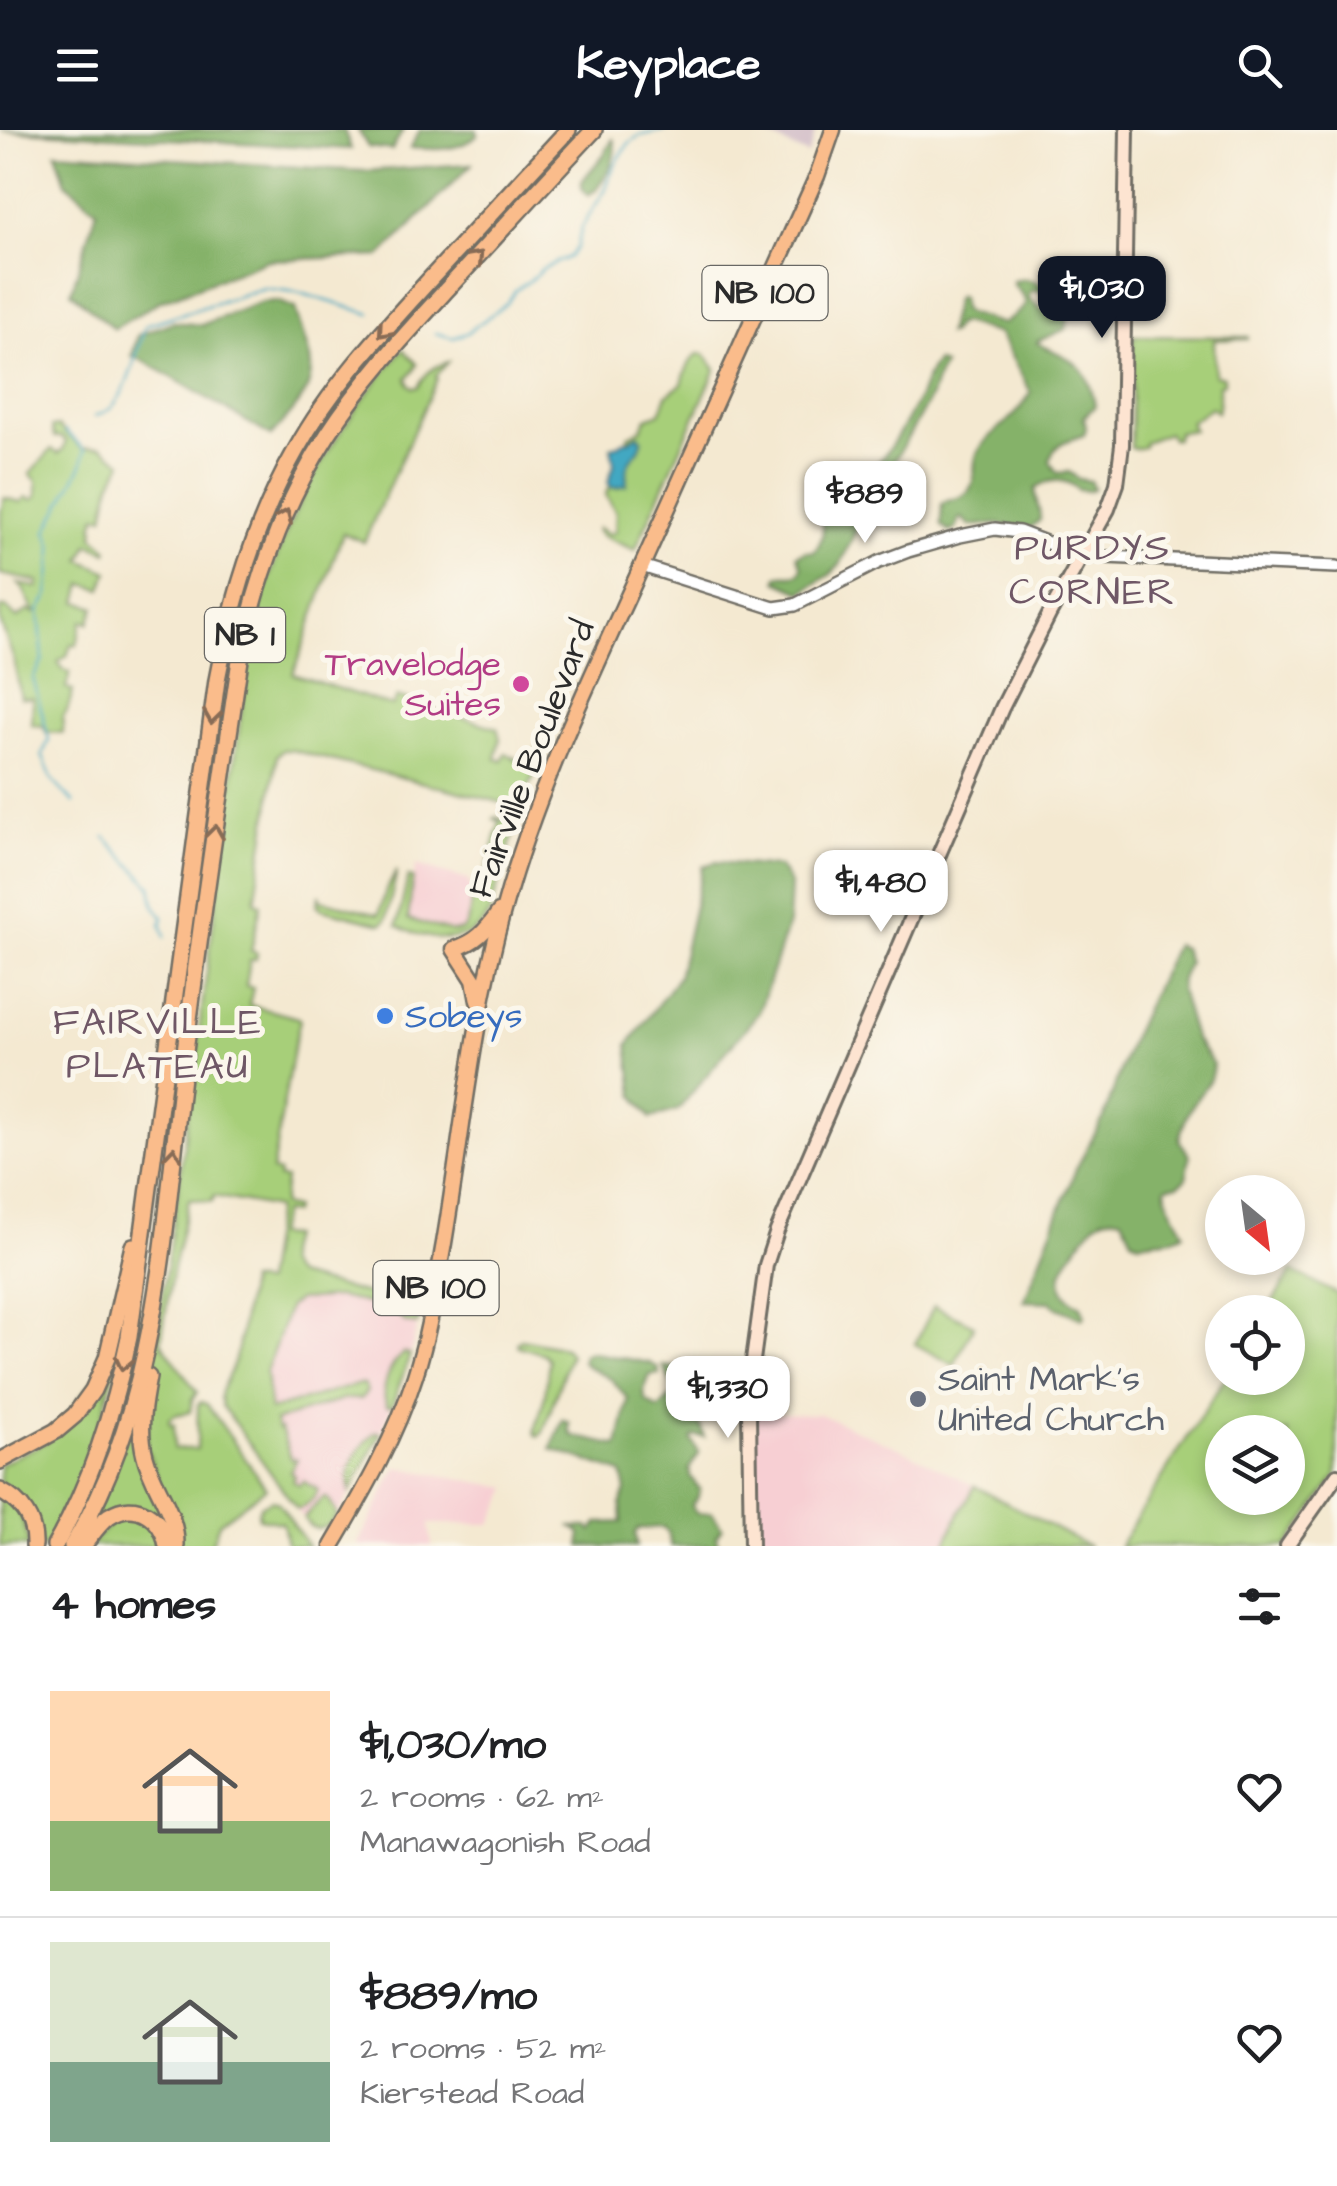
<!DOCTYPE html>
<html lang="en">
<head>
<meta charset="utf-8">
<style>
	body { margin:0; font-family:"Architects Daughter",sans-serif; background:#f2f2f2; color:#202124; height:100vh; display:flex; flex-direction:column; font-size:38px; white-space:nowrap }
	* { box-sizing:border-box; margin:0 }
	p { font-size:32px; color:#757577 }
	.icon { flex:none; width:55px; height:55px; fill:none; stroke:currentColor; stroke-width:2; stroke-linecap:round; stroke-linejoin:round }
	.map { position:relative; height:1416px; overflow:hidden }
	.panel { display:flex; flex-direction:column; background:#fff; flex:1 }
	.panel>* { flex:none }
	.needle { width:65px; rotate:151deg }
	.fabs { position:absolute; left:1205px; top:1045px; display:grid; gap:20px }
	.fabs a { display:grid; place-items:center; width:100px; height:100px; border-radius:50%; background:#fff; box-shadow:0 5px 15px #0003; font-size:50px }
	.price { position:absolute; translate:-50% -85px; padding:0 22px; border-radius:20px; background:#fff; color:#222; font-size:32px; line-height:65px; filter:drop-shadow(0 2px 5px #0008) }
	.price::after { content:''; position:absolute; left:50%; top:60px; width:30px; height:22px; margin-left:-15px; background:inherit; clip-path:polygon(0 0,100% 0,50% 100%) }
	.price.current { background:#111827; color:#fff }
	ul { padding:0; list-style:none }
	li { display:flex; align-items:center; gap:30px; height:250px; padding:0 50px }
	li+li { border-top:2px solid #e0e0e0 }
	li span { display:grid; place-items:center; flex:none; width:280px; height:200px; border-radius:0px; color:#555 }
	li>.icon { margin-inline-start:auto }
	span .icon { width:120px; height:120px; fill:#fffc; stroke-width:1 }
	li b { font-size:42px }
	h2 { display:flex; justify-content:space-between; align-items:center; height:120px; padding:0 50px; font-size:42px }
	header { display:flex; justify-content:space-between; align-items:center; height:130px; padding:0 50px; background:#111827; color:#fff; font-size:45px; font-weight:800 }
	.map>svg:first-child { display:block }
	.built { fill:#f7cfd3 }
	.industrial { fill:#d2bdc7 }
	.green { fill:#a7cf79; stroke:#697d52; stroke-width:2.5; fill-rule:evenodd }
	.forest { fill:#85b269; stroke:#586e4a; stroke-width:2.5 }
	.water { fill:#42a8c2; stroke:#366a76; stroke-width:2.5 }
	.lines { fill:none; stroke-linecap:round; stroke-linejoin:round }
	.stream { stroke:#42a8c2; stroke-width:2.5 }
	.tertiary-casing { stroke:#716e65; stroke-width:16 }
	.secondary-casing { stroke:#716e65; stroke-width:18 }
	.primary-casing { stroke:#716e65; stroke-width:19 }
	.motorway-casing { stroke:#716e65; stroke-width:20 }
	.tertiary { stroke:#fff; stroke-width:11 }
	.secondary { stroke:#fde4d1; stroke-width:12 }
	.primary { stroke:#fabc8b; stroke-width:14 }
	.motorway { stroke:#fabc8b; stroke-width:15 }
	.oneway { stroke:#886c56 }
	.hotel-dot { fill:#d1479c; stroke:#fbf7ec; stroke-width:4 }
	.shop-dot { fill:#3f7fe0; stroke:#fbf7ec; stroke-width:4 }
	.worship-dot { fill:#6b7280; stroke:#fbf7ec; stroke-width:4 }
	.labels { text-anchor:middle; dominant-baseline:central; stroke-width:10; stroke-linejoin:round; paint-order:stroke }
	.shield { fill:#fbf7ec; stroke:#696865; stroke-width:2.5 }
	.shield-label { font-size:32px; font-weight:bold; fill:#2b2b2b }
	.hotel-label { font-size:35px; fill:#b23c85; stroke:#fbf7ec; text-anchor:end }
	.street-label { font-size:35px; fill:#2b2b2b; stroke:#fbf7ec }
	.shop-label { font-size:35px; fill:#366cbe; stroke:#fbf7ec; text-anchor:start }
	.worship-label { font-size:35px; fill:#5b616d; stroke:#fbf7ec; text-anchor:start }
	.neighbourhood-label { font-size:38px; letter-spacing:2.5px; fill:#6f5766; stroke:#fbf7ec }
</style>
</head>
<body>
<header><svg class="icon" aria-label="menu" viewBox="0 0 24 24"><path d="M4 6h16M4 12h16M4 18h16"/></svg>Keyplace<svg class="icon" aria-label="search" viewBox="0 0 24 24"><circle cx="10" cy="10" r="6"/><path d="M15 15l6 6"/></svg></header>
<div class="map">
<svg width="1337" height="1416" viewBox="0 0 1337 1416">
	<rect width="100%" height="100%" fill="#fbf7ec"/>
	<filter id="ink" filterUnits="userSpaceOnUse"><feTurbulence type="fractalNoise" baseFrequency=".01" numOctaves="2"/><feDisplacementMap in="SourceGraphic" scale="20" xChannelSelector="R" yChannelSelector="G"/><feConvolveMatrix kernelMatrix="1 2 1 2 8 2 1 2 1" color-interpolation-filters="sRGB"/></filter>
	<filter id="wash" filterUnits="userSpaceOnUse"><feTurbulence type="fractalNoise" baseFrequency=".0048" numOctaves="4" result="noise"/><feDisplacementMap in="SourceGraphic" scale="40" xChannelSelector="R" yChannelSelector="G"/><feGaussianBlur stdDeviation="2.25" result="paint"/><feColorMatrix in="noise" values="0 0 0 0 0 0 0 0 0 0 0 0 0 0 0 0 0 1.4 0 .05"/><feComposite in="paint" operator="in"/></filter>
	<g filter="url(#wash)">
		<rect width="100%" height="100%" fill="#f4e9d1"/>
		<!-- built -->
		<g class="built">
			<path d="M416 735 468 750 474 764 467 793 460 802 407 789Z"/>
			<path d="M328 1166 391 1178 405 1192 415 1195 418 1193 410 1225 405 1222 398 1226 386 1250 389 1276H392L381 1303 377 1301 374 1303 361 1316 352 1332 348 1357 350 1362 337 1386 324 1367 305 1386V1391L296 1379H299L302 1352 300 1355 293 1351 290 1343 296 1328 291 1329 281 1300H278L275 1291 344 1269H361L363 1255 359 1254 270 1280 266 1246 267 1236 289 1176 298 1170Z"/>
			<path d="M749 1283 820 1284 910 1323 975 1356 954 1394 945 1416H751Z"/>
			<path d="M397 1337 509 1358 491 1394H429L432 1416H362L358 1414Z"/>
		</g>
		<!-- industrial -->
		<path class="industrial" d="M756 0H816L808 25Z"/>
		<!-- green -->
		<g class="green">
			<path d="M1133 206 1248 207V209L1214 210 1215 245 1224 247V253L1219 254V275L1217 282 1211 277 1190 292 1193 300 1178 302 1176 309H1172L1168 303 1145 312 1144 317 1135 319 1131 318Z"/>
			<path d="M403 219 417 234 414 241 407 248 410 255 414 258 418 257C425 243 434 236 448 232L436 246 437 249 364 412 343 403 293 544 392 576 397 567 497 598 500 609 496 629 502 631 506 623 528 636 541 611 546 619 520 677 291 620H283L277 625 255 772 261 774 251 821 257 823 256 829 250 830 246 856 253 858 249 875 299 888 300 890 292 925 272 1041 279 1043 278 1048 285 1049 282 1075 294 1078 293 1083 283 1082 276 1105 290 1106C286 1122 281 1135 296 1146L416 1176 420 1183 418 1193 415 1195 405 1192 391 1178 338 1167 298 1170 289 1176 266 1242 270 1280 359 1254 365 1255 367 1261 361 1269H344L275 1291 278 1300 281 1299 291 1329H297L290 1342 295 1346 293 1351 300 1355 303 1351 318 1360C316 1368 305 1378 297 1379L222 1276 220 1267 221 1261 232 1238 238 1218 249 1151 264 1153 276 1078 214 1066 212 1072 189 1069 173 1138 161 1212 197 1262 192 1270 190 1282 175 1285 169 1290 170 1294H174V1319H197L198 1275 201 1272 207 1274 266 1358 219 1393 211 1416H180L146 1317 151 1241 177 1066 250 516C278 396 324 313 403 219Z"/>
			<path d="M698 224H704L716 239 635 420 602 406 597 401 598 398 609 404 615 402 616 383 606 365 607 360 611 357 618 358C633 346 619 334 637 322L638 305 627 311 628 306 641 299 647 288 660 283 667 265 682 254C684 245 689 230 698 224Z"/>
			<path d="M58 296 82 318 102 317 122 332 111 354 104 387 97 385 93 396 95 398 93 406 108 419 107 422 89 414 81 430 108 442 102 459 83 454 78 472 95 477 89 493 82 491 77 515 71 514 67 526 58 532 63 540 70 542 66 559 73 561 67 581 63 587V603L46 602 43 596 32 595 33 568H21L14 530 0 491V478L6 477 17 488 29 480 34 483 36 482C27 475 28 462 19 454L38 457 39 452 0 444 1 381 4 368 22 372 26 367 33 370 37 366V351L30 344 52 319 58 324 63 320 66 311 61 307H54L52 297Z"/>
			<path d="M496 687 512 693 514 702 489 784C470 819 427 811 397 796L408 747 413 748 408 789 453 802 463 800 467 793 474 764H481L500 691 494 689Z"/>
			<path d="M397 741 386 790 382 794 322 779 317 775 320 764 321 770 379 784 386 760Z"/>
			<path d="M1292 1141 1337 1164V1345L1287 1416H1119L1225 1248H1288V1182H1266ZM1222 1302H1288V1368H1222Z"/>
			<path d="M934 1176 974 1195 954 1235 915 1214Z"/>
			<path d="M521 1209 565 1218 570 1224 543 1302 539 1306 536 1305 535 1301 545 1266 549 1230 544 1224 518 1216 517 1212Z"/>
			<path d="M403 1223 410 1225 392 1276H387C379 1258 390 1236 403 1223Z"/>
			<path d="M112 1226 118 1227 96 1310 74 1365 48 1416H40L0 1356V1334L46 1312Z"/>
			<path d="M134 1279 172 1397 156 1385 103 1387 92 1390Z"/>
			<path d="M376 1302 381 1303 350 1362C344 1338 358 1317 376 1302Z"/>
			<path d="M975 1356 1079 1411 1089 1416H945L954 1394Z"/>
			<path d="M0 1366 19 1380 30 1416H0Z"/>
			<path d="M324 1367 329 1370 337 1385C329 1399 311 1405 304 1387Z"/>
			<path d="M272 1370 278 1372 308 1416H287L283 1393 259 1388 258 1382 260 1376Z"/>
			<path d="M120 1384 149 1387 163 1416H88Z"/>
		</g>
		<!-- forest -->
		<g class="forest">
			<path d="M0 0H344L351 19Z"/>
			<path d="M358 0H403L392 20 368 17Z"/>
			<path d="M420 0H477L478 4C458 23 435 19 410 18Z"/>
			<path d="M613 9C620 24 603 58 588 65L582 58V51L605 23Z"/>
			<path d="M56 22 363 41 472 34 381 126 268 130 158 172 114 199 71 162 97 80 66 53Z"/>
			<path d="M1023 149C1031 150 1040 151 1044 160L1042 161 1036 160 1030 162 1029 167C1034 177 1046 178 1053 188L1058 186 1063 175 1069 179 1066 199 1038 211 1037 213C1073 231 1087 231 1095 276L1084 287 1086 298 1084 305C1067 311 1053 312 1050 332L1057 343 1069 342 1079 349 1090 351 1094 358 1088 361 1078 360C1067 348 1049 348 1036 358 1033 368 1041 378 1040 390L1030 398 994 394 970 396 962 388 959 389 956 399 949 402 941 395 942 374C950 368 962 370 969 360 978 349 971 334 978 322 986 307 999 299 1011 288 1019 281 1025 272 1031 263L999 204 963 193 957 194 951 203 947 204 955 169 958 166 961 167 962 179 966 183 1003 194C1008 191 1023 179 1026 174L1023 166 1013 154V151Z"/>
			<path d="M277 171 295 178C299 194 305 209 309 224 319 259 292 282 271 306L144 231 132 226 138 205 173 192 201 195 262 172Z"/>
			<path d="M937 232 944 236 938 245 931 266 856 400 840 435 831 444 802 462 777 451 778 446C785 443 792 447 799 443L802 437 797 425 806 421 814 422C837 392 808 378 815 353 829 343 852 356 867 344 885 329 905 295 916 273 923 260 926 242 937 232Z"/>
			<path d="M716 732 779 737 790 754 788 794 759 882 678 980 651 988 634 965 628 915 678 847 703 736Z"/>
			<path d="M1175 815 1183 818 1188 833 1181 849 1180 860 1194 908 1213 934C1211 955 1206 954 1195 971 1188 982 1182 997 1179 1010L1190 1026 1186 1049 1178 1055 1166 1057C1164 1073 1179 1087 1184 1103 1170 1113 1154 1107 1139 1113L1132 1109 1122 1088C1114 1086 1106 1086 1098 1091 1092 1095 1087 1104 1082 1110 1064 1133 1046 1158 1081 1176L1085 1186 1082 1188 1057 1178 1051 1172 1024 1171 1076 1039 1104 987 1131 909Z"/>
			<path d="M590 1222 650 1233 658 1238 659 1244 650 1245 644 1260 645 1270 658 1279 673 1265V1257L663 1236 698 1242 701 1245V1280L689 1285 690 1293 700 1295 705 1307 695 1306 691 1309 699 1323 689 1339 690 1346 700 1360 697 1369 692 1374C694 1388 703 1382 712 1383L722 1398 716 1406 718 1416H671L668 1402 663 1397 638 1399 635 1403 637 1416H581V1403L572 1397H588L592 1402 598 1393 622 1392 621 1373 626 1361 622 1343 551 1319 563 1290 570 1293 569 1300 573 1306 618 1316 628 1269 612 1250 585 1235 582 1231 583 1225Z"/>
		</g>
		<!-- water -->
		<path class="water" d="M638 305 642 309C640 332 623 320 627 355 620 355 611 362 608 352L614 335 611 317 619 315 623 311 630 310Z"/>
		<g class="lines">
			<!-- stream -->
			<g class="stream">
				<path d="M436 203 453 208 467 203 507 173 516 160 532 149 542 139 569 127 577 117 582 97 605 60 614 36 629 13 639 6 664 0"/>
				<path d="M95 286C100 284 105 282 110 279 128 264 137 219 145 197L149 194 264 158 297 162 371 184"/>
				<path d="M65 301 85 320 82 335 47 401 53 418 48 466 39 481 43 530 33 548 49 610 42 625 53 651 74 673"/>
				<path d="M105 707 151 756 154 775 164 788 161 794 165 807"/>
			</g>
		</g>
	</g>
	<g filter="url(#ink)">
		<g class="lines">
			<!-- tertiary casing -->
			<g class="tertiary-casing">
				<path id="tertiary" d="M642 436 774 478 795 475 879 432 908 421 960 406 995 399 1019 402 1082 426 1337 437"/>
			</g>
			<!-- secondary casing -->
			<g class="secondary-casing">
				<g id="secondary">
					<path d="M751 1416 749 1283 751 1245 766 1135 777 1101 1002 578 1050 483 1108 379 1117 354 1122 315 1127 0"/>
					<path d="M1287 1416 1337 1345"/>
				</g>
			</g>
			<!-- primary casing -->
			<g class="primary-casing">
				<g id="primary">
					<path d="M478 871 474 850 454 819C476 812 486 801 499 782"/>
					<path d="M332 1416C364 1362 396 1306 415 1246 429 1203 436 1158 444 1113 463 1001 473 887 504 778 536 661 590 550 640 440 699 309 759 178 817 46L833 0"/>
				</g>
			</g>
			<!-- motorway casing -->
			<g class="motorway-casing">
				<g id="motorway">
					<path d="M148 1247C143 1273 138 1300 145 1326 153 1358 177 1382 176 1416"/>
					<path d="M0 1331 56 1301 75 1285 93 1260 107 1228 133 1116"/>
					<path d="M0 1361C22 1372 35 1391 34 1416"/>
					<path d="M55 1416C92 1351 114 1280 129 1207L217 550C232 469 255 392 296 320 332 255 383 201 433 146 478 98 523 49 568 0"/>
					<path d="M72 1416C160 1272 164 1092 184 930 200 796 220 663 240 530 256 450 284 373 328 304 363 250 406 204 449 157 497 105 545 52 594 0"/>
					<path d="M83 1416C91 1406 99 1393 109 1386 136 1368 163 1388 167 1416"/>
				</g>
			</g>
			<!-- tertiary -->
			<use href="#tertiary" class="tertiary"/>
			<!-- secondary -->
			<use href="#secondary" class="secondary"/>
			<!-- primary -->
			<use href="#primary" class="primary"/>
			<!-- motorway -->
			<use href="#motorway" class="motorway"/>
		</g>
		<!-- one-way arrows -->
		<defs><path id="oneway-chevron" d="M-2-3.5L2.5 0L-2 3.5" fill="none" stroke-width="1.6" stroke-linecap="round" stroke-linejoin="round" transform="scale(2.5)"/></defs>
		<g class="oneway">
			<use href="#oneway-chevron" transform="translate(477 127) rotate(-47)"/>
			<use href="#oneway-chevron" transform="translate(384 201) rotate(131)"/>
			<use href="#oneway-chevron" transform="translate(285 386) rotate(-66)"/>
			<use href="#oneway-chevron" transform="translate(212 587) rotate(98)"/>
			<use href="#oneway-chevron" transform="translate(215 702) rotate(-82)"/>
			<use href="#oneway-chevron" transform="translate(173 1024) rotate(-84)"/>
			<use href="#oneway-chevron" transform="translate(123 1234) rotate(103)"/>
		</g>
	</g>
	<!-- markers -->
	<circle class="hotel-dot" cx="521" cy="554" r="10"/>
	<circle class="shop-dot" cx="385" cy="886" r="10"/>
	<circle class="worship-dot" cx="918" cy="1269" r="10"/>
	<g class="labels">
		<!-- shield labels -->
		<g class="shield">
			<rect x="702.5" y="136" width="125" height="54" rx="8"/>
			<rect x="205" y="478" width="80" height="54" rx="8"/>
			<rect x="373.5" y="1131" width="125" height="54" rx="8"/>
		</g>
		<g class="shield-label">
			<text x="765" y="163">NB 100</text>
			<text x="245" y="505">NB 1</text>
			<text x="436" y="1158">NB 100</text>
		</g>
		<!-- hotel labels -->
		<g class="hotel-label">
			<text x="501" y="534">Travelodge<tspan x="501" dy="40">Suites</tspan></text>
		</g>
		<!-- street labels -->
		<g class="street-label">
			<text transform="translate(532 629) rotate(-69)">Fairville Boulevard</text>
		</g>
		<!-- shop labels -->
		<g class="shop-label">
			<text x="405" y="886">Sobeys</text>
		</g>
		<!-- worship labels -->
		<g class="worship-label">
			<text x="938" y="1249">Saint Mark's<tspan x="938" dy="40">United Church</tspan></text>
		</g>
		<!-- neighbourhood labels -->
		<g class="neighbourhood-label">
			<text x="1093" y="419">PURDYS<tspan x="1093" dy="44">CORNER</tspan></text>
			<text x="158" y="893">FAIRVILLE<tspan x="158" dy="44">PLATEAU</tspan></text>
		</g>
	</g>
</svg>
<div class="fabs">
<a><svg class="needle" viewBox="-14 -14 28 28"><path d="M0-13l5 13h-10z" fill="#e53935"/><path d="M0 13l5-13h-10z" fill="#757577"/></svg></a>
<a><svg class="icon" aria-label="locate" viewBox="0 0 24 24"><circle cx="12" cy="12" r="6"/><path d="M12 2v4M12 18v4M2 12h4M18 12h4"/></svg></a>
<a><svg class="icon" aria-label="layers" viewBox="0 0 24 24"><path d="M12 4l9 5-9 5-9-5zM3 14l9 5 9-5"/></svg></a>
</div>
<b class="price current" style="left:1102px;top:211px">$1,030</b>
<b class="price" style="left:865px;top:416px">$889</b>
<b class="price" style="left:881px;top:805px">$1,480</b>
<b class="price" style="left:728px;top:1311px">$1,330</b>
</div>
<section class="panel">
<h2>4 homes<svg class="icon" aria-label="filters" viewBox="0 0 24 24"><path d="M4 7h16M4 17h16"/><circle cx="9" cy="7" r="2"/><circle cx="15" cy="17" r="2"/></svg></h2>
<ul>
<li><span style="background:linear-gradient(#ffd9b3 65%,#8fb573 0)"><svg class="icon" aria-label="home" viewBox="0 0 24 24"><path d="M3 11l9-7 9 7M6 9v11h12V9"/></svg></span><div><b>$1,030/mo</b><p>2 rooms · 62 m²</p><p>Manawagonish Road</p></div><svg class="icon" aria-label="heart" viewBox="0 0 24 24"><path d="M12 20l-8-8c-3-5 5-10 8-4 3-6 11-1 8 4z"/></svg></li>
<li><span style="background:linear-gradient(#dfe7d0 60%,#7fa58c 0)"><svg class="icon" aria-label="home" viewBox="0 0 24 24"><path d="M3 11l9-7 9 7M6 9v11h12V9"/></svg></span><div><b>$889/mo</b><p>2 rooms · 52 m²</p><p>Kierstead Road</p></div><svg class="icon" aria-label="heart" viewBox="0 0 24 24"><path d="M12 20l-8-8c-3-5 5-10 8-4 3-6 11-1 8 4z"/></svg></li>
</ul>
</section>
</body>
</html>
